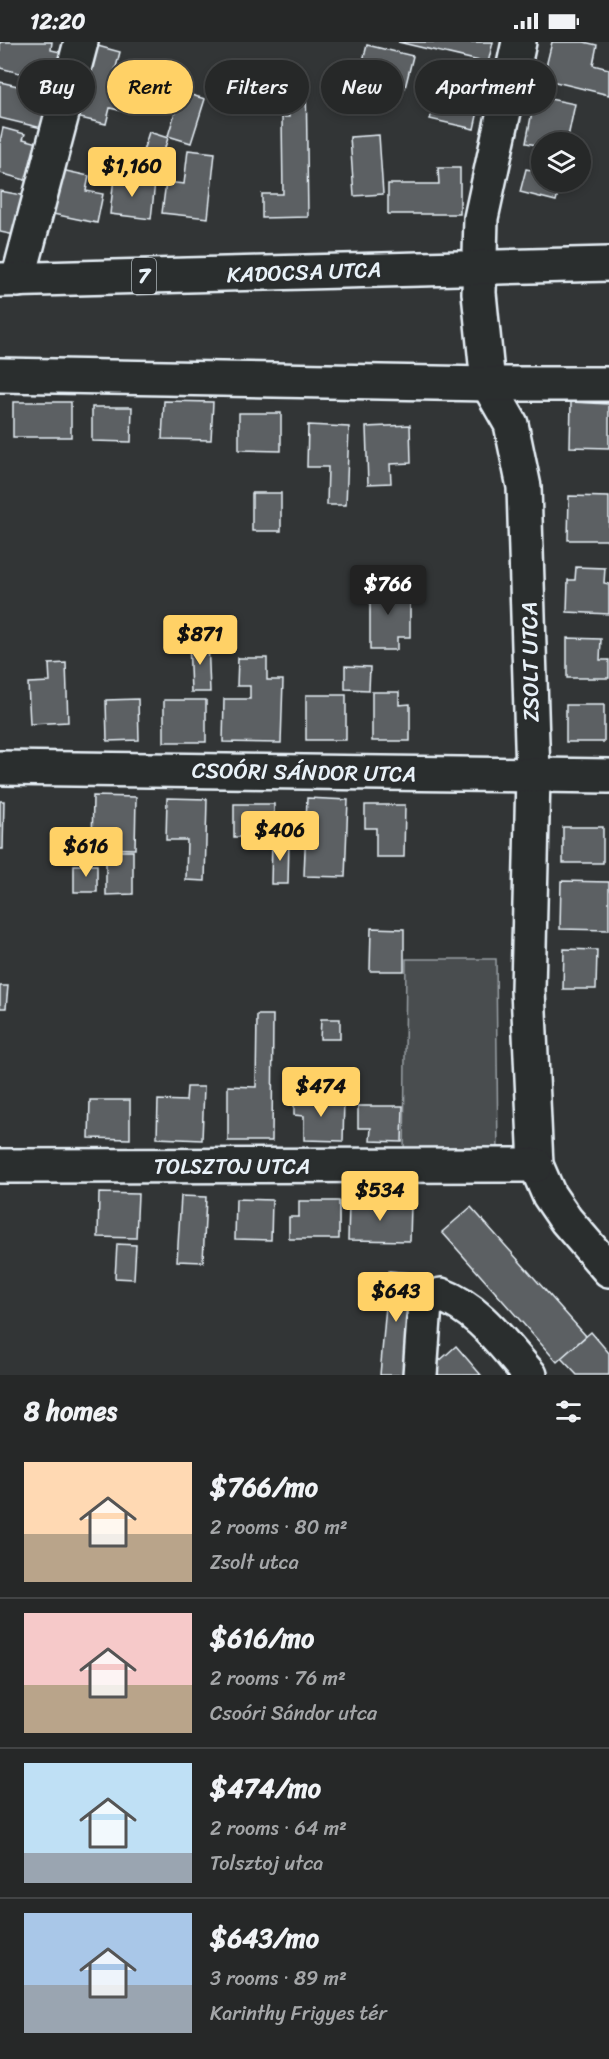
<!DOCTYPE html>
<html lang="en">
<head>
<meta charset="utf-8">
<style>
	body { margin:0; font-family:Sriracha,sans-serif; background:#323434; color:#f1f3f6; height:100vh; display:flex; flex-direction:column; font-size:22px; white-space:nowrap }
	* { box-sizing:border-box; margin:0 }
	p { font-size:20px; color:#a4a6a8 }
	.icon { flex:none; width:33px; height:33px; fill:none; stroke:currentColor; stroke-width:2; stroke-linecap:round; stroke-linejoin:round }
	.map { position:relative; height:1333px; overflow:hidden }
	.sheet { display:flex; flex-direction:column; background:#262828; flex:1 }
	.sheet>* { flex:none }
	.top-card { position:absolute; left:18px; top:18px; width:573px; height:54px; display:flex; gap:12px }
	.controls { position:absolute; left:531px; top:90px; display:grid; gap:12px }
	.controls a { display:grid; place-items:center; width:60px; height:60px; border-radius:50%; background:#262828; box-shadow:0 3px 9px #0003,0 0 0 2px #424445; font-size:30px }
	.price { position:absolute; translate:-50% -51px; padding:0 14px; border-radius:6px; background:#ffd166; color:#111; font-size:20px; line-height:39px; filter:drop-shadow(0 2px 3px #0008) }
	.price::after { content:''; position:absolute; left:50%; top:36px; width:18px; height:14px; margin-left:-9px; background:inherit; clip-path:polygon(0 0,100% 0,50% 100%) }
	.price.selected { background:#222; color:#fff }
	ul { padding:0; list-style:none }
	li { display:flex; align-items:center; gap:18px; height:150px; padding:0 24px }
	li+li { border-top:2px solid #424445 }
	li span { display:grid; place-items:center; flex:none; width:168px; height:120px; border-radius:0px; color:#555 }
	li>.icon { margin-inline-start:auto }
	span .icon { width:72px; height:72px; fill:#fffc; stroke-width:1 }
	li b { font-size:26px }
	h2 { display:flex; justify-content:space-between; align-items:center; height:72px; padding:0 24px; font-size:26px }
	.tag { padding:0 21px; border-radius:27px; background:#262828; box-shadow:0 3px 9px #0003,0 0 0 2px #424445; font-size:21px; line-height:54px }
	.tag.selected { background:#ffd166; color:#111 }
	.status { display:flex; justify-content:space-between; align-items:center; height:42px; padding:0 30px; background:#262828; direction:ltr }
	.status svg { height:16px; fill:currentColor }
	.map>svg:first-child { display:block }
	.green { fill:#494d4f; stroke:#989fa4; stroke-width:1.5 }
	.building { fill:#5c6063; stroke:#e8f1f8; stroke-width:1.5 }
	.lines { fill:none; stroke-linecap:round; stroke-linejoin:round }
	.minor-casing { stroke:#e8f1f8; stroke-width:38 }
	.major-casing { stroke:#e8f1f8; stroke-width:38 }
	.minor { stroke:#2a2d2e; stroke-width:33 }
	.major { stroke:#2a2d2e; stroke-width:33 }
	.labels { text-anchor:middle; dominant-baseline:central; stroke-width:4.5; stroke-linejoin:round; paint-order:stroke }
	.shield { fill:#2a2d2e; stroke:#afb6bb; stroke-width:1.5 }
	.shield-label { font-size:21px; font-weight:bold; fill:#e8f1f8 }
	.street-label { font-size:22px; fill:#e8f1f8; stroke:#2a2d2e }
</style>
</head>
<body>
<div class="status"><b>12:20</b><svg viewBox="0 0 49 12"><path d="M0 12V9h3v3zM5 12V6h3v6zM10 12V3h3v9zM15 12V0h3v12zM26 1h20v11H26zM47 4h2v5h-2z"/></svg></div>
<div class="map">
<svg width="609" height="1333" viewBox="0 0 609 1333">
	<rect width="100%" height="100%" fill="#323536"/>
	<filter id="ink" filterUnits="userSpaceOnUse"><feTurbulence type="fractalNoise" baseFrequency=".0167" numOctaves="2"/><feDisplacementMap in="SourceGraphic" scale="12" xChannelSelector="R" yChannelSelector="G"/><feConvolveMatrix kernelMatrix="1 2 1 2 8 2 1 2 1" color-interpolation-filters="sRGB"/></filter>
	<g filter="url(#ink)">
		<!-- green -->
		<path class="green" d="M406 917H496L498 1114 404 1116Z"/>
		<!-- building -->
		<g class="building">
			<path d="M0 0H52L51 8 65 11 58 41 0 26Z"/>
			<path d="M398 0H493L488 21Z"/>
			<path d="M552 0H584L597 3 593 23 609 27V53L543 37Z"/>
			<path d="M94 3 120 10 115 29 137 35 127 70 110 66 106 82 76 75Z"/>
			<path d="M367 3 413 14 405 46 359 35Z"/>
			<path d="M289 35H306L308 175 262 176V152H283L282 75H289Z"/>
			<path d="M0 40 40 49 37 60 51 64 46 87 0 76Z"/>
			<path d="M181 50 205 57 191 101 168 94Z"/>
			<path d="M437 51 480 60 474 87 430 77Z"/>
			<path d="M535 54 575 62 567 100H542V104L526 101Z"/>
			<path d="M3 86 25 92 23 97 42 102 32 140 0 131V99Z"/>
			<path d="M149 90 168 96 156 134 137 128Z"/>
			<path d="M379 93 383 152 354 154 350 95Z"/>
			<path d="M188 108 215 111 208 176 162 171 166 140 184 142Z"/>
			<path d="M438 126H460V172H388V142H439Z"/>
			<path d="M57 127 89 134 86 149 103 152 97 181 48 171Z"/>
			<path d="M526 127 542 130V140H561L556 159 520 150Z"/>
			<path d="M114 135 155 140 151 177 110 172Z"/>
			<path d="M0 149 27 154 20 194 0 190Z"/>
			<path d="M164 359 213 360 211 398 162 397Z"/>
			<rect x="13" y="360" width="58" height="35"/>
			<path d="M571 360 609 362V406L570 405Z"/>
			<path d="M92 365H132L131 400 92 399Z"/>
			<path d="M239 371H281V409L239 408Z"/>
			<path d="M308 383 349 385 346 463H327L328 425H307Z"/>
			<path d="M410 383 411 421 390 422 391 441 368 442 366 385Z"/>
			<rect x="252" y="451" width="29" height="38"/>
			<path d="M569 454 609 455V498H568Z"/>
			<path d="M576 525 605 526 604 541 609 542V572L567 570 568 538H575Z"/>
			<path d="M370 538 397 539V554H410V595H397V608H370Z"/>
			<path d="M567 596 601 597 600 618H609V636H567Z"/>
			<path d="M208 597 210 650H191L189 598Z"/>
			<path d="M238 616H267V638H283L281 701 223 700 224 657H250V644H237Z"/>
			<path d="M66 621 68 680 30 682 28 641 50 640 49 622Z"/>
			<path d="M345 624 370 625 369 648 345 647Z"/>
			<path d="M372 650H399V663L410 662V699H372Z"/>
			<rect x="306" y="653" width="40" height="45"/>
			<path d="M138 657 139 698 107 699 106 658Z"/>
			<rect x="164" y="658" width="42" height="42"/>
			<rect x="566" y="663" width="38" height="37"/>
			<path d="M93 754 136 755 135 807 92 806Z"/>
			<path d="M167 756 207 757 205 839 186 838 187 798H166Z"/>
			<path d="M307 756 348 758 345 835 304 834Z"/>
			<path d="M0 759H4L3 807H0Z"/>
			<rect x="234" y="762" width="40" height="33"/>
			<path d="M365 763H405L404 815H376V786H365Z"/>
			<rect x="563" y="785" width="40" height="36"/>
			<path d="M272 798H289L288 842H271Z"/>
			<path d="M106 809H133V852L106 853Z"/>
			<rect x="74" y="823" width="23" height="27"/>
			<path d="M561 839 609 840V888L560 887Z"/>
			<path d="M371 886 404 887V929H370Z"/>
			<path d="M564 907 597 908 596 947H563Z"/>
			<path d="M0 944H8L6 966H0Z"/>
			<path d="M257 973H273L272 1099H228V1044L256 1045Z"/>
			<path d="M321 977H340V997H320Z"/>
			<path d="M187 1045H204L202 1098 157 1096 158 1058 186 1059Z"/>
			<path d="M294 1056 344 1057 343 1099 304 1098V1074L294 1073Z"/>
			<path d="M90 1058H130V1097L89 1096Z"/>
			<path d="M358 1064H403L402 1100 370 1099 371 1086H358Z"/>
			<path d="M99 1151 138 1152 136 1196 98 1195Z"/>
			<path d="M181 1154 206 1155 203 1220 177 1219Z"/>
			<path d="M236 1157 272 1158 271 1198 235 1197Z"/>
			<path d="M299 1159H339V1197H289V1175H299Z"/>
			<path d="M349 1161 411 1162 410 1199 348 1198Z"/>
			<path d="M471 1165 586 1294 557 1320 442 1190Z"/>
			<path d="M117 1202 136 1203 134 1237 115 1236Z"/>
			<path d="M389 1229 412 1231 403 1333H380Z"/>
			<path d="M591 1290 609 1311V1333H577L561 1316Z"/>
			<path d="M456 1304 481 1333H427L426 1331Z"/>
		</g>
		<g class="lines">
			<!-- minor casing -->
			<g class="minor-casing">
				<g id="minor">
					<path d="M519 0 481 176 479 251 488 342 511 382 524 445 533 733 528 948 536 1123 549 1153 566 1178 609 1228"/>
					<path d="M18 238 81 0"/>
					<path d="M0 333 488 342H609"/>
					<path d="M0 726 609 734"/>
					<path d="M0 1124 536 1123"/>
					<path d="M420 1333 425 1262 441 1253C479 1267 503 1303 530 1333"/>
				</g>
			</g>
			<!-- major casing -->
			<g class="major-casing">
				<path id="major" d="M0 238 609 222"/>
			</g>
			<!-- minor -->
			<use href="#minor" class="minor"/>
			<!-- major -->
			<use href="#major" class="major"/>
		</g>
	</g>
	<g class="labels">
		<!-- shield labels -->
		<rect class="shield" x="132" y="216" width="24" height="36" rx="4.5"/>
		<g class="shield-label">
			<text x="144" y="234">7</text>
		</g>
		<!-- street labels -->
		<g class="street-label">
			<text transform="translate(304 230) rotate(-2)">KADOCSA UTCA</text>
			<text transform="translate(530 620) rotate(-91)">ZSOLT UTCA</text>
			<text transform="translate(304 730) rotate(1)">CSOÓRI SÁNDOR UTCA</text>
			<text x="232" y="1124">TOLSZTOJ UTCA</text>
		</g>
	</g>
</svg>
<div class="controls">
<a><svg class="icon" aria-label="layers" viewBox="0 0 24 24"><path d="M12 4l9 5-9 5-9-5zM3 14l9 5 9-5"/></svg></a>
</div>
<b class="price" style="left:132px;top:156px">$1,160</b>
<b class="price selected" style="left:388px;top:574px">$766</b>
<b class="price" style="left:200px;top:624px">$871</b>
<b class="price" style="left:280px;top:820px">$406</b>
<b class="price" style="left:86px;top:836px">$616</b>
<b class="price" style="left:321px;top:1076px">$474</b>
<b class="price" style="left:380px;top:1180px">$534</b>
<b class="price" style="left:396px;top:1281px">$643</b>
<div class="top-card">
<a class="tag">Buy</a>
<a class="tag selected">Rent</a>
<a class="tag">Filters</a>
<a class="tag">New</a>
<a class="tag">Apartment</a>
</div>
</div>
<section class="sheet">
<h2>8 homes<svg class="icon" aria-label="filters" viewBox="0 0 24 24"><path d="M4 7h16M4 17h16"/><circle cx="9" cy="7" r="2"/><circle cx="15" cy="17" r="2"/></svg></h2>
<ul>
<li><span style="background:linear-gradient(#ffd9b3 60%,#b9a48a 0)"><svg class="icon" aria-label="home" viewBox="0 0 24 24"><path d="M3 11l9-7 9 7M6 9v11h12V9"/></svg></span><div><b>$766/mo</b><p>2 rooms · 80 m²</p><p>Zsolt utca</p></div></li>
<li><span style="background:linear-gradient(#f6c9c9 60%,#b9a48a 0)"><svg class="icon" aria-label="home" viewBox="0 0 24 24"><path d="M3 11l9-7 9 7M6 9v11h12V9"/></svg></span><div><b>$616/mo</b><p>2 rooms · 76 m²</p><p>Csoóri Sándor utca</p></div></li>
<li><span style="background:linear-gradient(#bfe0f5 75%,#9aa5b1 0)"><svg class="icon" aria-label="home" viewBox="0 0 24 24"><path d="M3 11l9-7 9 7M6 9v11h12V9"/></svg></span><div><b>$474/mo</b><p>2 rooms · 64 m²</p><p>Tolsztoj utca</p></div></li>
<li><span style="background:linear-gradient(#a9c7e8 60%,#9aa5b1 0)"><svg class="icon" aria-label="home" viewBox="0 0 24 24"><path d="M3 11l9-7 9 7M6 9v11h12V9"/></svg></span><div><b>$643/mo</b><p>3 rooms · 89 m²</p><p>Karinthy Frigyes tér</p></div></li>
</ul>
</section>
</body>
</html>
